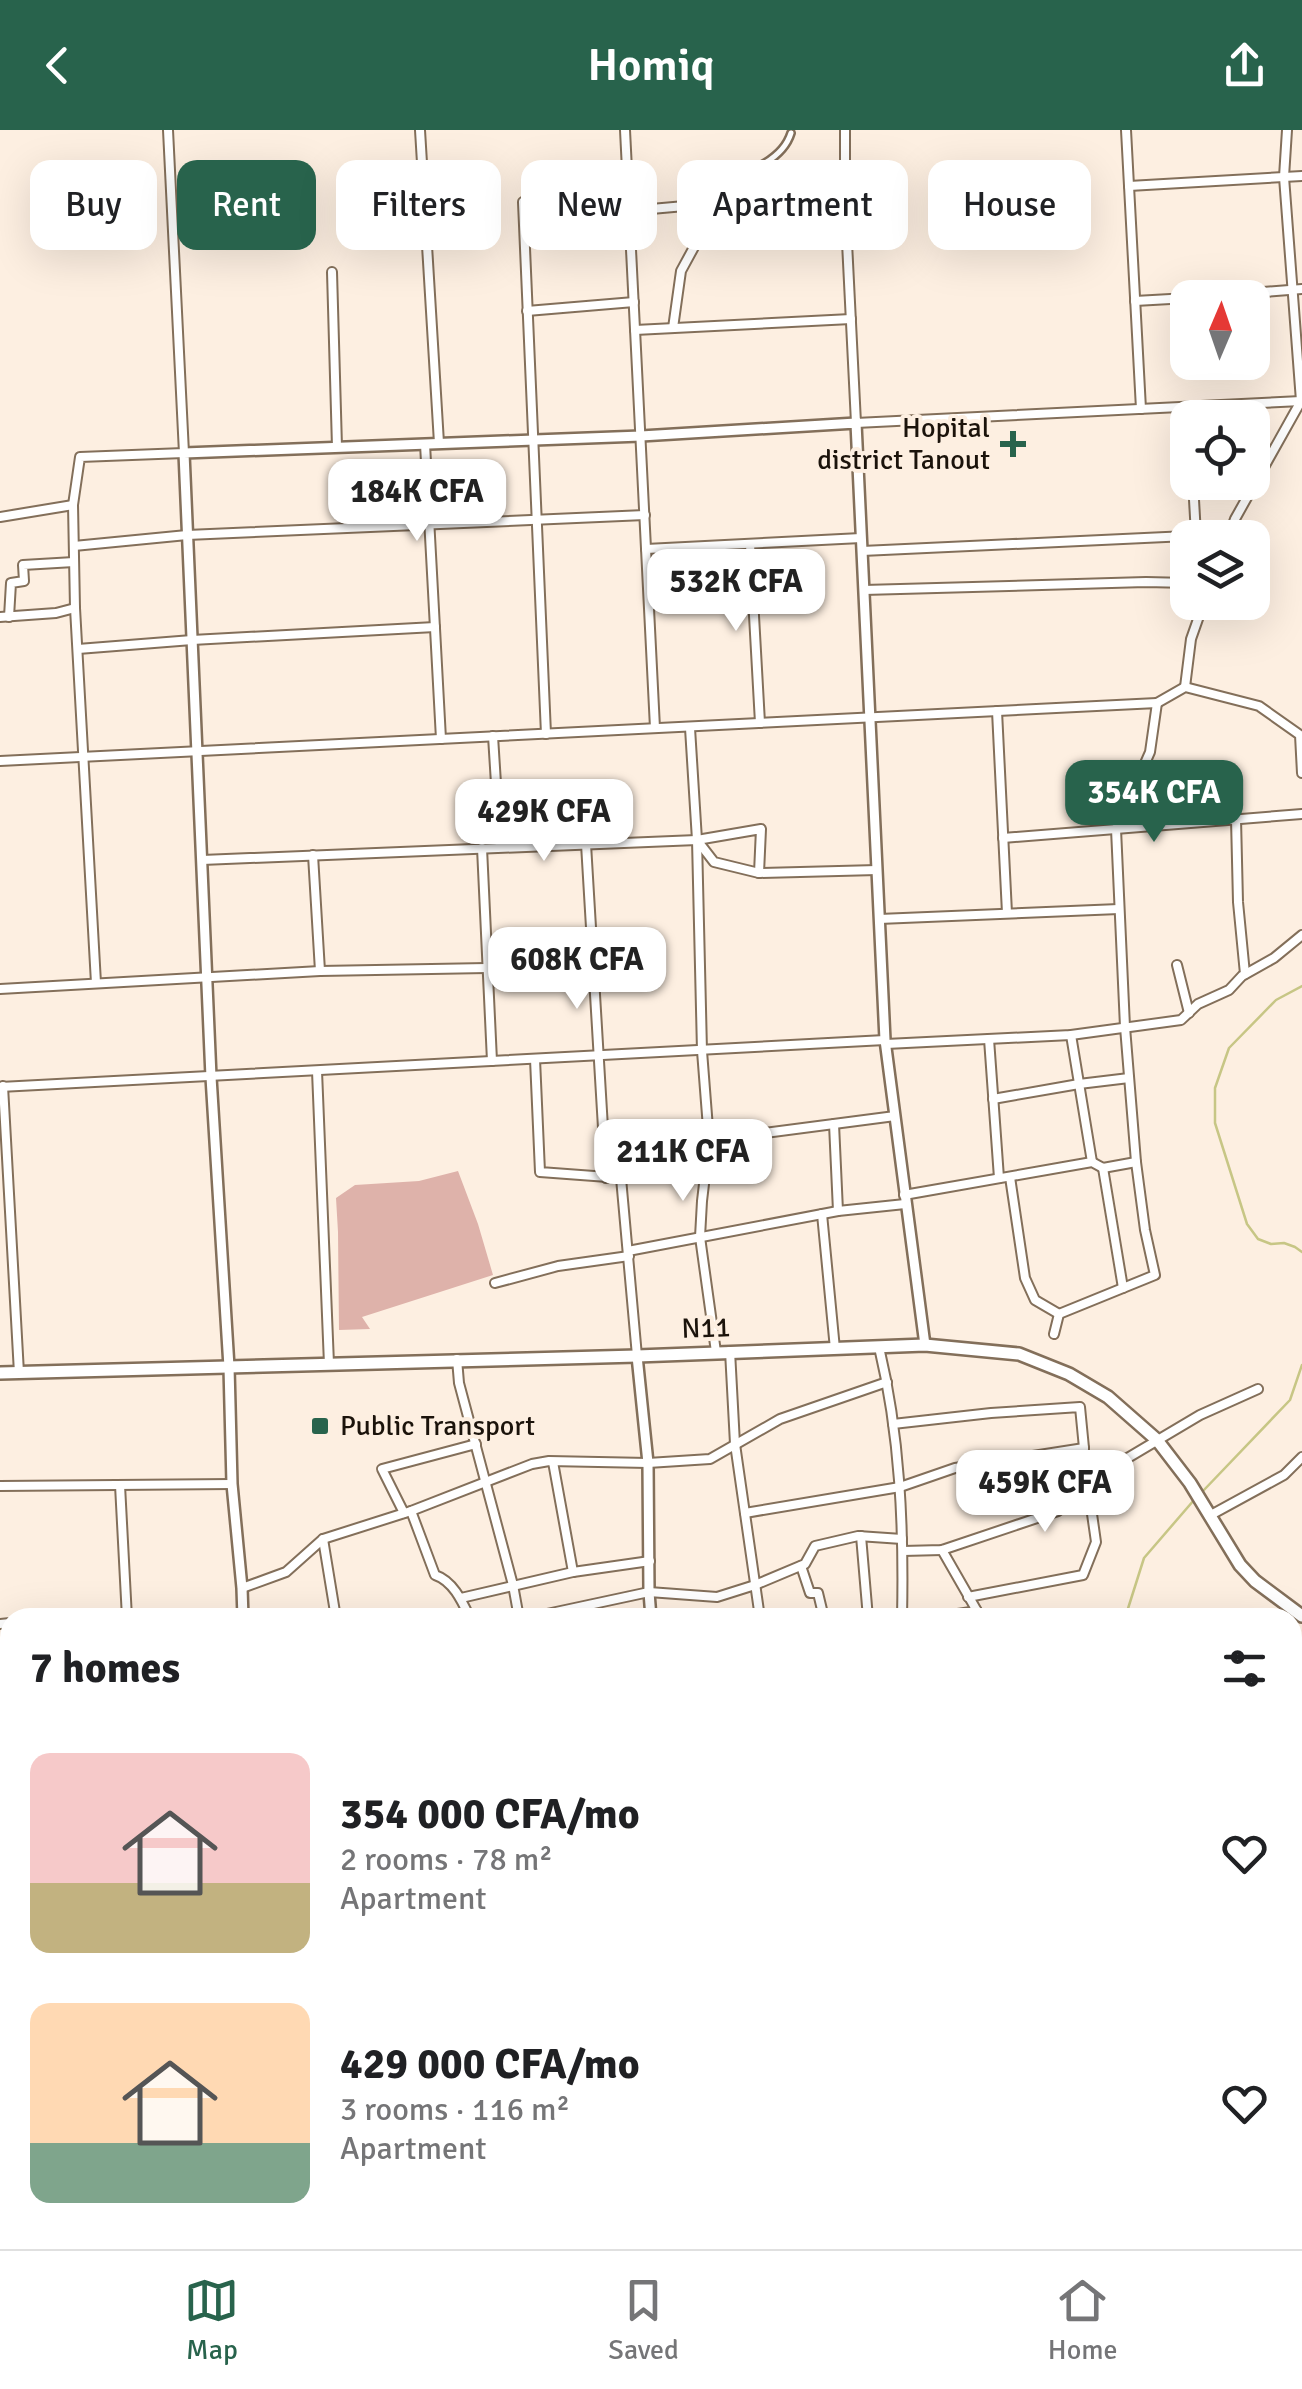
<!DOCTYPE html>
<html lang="en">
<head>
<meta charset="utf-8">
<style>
	body { margin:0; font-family:Signika,sans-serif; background:#f2f2f2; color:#202124; height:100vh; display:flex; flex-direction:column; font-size:38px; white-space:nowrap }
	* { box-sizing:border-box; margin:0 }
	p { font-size:32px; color:#757577 }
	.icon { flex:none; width:55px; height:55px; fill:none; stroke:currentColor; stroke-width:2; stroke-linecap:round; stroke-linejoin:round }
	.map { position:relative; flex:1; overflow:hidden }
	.sheet { position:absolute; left:0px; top:1478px; width:1302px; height:642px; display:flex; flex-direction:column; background:#fff; border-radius:30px 30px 0 0; box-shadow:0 10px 40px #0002 }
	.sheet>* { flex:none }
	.top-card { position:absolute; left:30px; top:30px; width:1242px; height:90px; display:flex; gap:20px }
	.needle { width:65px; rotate:2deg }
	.controls { position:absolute; left:1170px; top:150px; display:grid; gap:20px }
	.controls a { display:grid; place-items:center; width:100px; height:100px; border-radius:20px; background:#fff; box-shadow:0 10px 40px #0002; font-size:50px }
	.price { position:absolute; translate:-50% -85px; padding:0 22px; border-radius:20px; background:#fff; color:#222; font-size:32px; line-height:65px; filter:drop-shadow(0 2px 5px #0008) }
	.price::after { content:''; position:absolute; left:50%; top:60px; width:30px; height:22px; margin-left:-15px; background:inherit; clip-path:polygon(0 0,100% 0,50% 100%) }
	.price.on { background:#28634c; color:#fff }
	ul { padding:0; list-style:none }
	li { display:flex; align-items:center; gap:30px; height:250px; padding:0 30px }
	li span { display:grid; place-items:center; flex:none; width:280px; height:200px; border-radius:20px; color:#555 }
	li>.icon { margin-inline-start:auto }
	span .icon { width:120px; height:120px; fill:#fffc; stroke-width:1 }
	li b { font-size:42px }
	h2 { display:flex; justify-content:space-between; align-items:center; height:120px; padding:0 30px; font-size:42px }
	.chip { padding:0 35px; border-radius:20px; background:#fff; box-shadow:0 10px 40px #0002; font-size:35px; line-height:90px }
	.chip.on { background:#28634c; color:#fff }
	header { display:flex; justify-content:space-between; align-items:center; height:130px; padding:0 30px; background:#28634c; color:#fff; font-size:45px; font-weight:600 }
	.tabs { display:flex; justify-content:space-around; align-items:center; height:140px; border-top:2px solid #e0e0e0; background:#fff; font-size:28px; color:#757577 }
	.tabs a { display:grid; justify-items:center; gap:5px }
	.tabs .on { color:#28634c }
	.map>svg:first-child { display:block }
	.green { fill:#deb2aa }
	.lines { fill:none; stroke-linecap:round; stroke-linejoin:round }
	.stream { stroke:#c7c685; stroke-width:2.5 }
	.pedestrian-casing { stroke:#836f5a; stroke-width:10 }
	.minor-casing { stroke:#836f5a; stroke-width:12 }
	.tertiary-casing { stroke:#836f5a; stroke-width:14 }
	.primary-casing { stroke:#836f5a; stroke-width:16 }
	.pedestrian { stroke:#fff; stroke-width:5 }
	.minor { stroke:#fff; stroke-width:8 }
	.tertiary { stroke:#fff; stroke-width:9 }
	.primary { stroke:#fff; stroke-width:11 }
	.poi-dot { fill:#28634c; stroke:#fdefe1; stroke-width:4 }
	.labels { text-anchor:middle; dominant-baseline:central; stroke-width:8; stroke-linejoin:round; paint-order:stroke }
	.poi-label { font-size:28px; fill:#1b130b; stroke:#fdefe1; text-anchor:end }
	.street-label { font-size:28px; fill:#1b130b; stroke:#fdefe1 }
</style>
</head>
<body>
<header><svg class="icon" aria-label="back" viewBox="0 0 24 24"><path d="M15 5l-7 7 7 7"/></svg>Homiq<svg class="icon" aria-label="share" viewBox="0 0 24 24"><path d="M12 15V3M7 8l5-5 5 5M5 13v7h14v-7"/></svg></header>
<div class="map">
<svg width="1302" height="2119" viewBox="0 0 1302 2119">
	<rect width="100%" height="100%" fill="#fdefe1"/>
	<!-- green -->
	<path class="green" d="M458 1041 478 1094 493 1145 362 1187 370 1199 339 1200 338 1102 336 1068 355 1055 419 1051Z"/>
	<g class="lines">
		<!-- stream -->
		<g class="stream">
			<path d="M1302 856 1276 870 1229 918 1215 958V993L1247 1094 1258 1109 1271 1114 1284 1113 1295 1117 1302 1122"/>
			<path d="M1203 1361 1290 1270 1302 1235"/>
			<path d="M1125 1488 1144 1428 1194 1370"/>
			<path d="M914 2110 918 2119"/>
		</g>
		<!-- pedestrian casing -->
		<g class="pedestrian-casing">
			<path id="pedestrian" d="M719 72 728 49C752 41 783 29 791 3"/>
		</g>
		<!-- minor casing -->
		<g class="minor-casing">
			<g id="minor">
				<path d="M420 0 439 313"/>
				<path d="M625 0 655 598"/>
				<path d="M845 0V72L856 293 1301 271"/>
				<path d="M1126 0 1141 279"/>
				<path d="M1129 56 1302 46"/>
				<path d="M523 72 546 604"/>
				<path d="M718 73 734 80 845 72"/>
				<path d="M629 81 718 73 681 141 673 198"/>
				<path d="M332 142 337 317"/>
				<path d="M1188 168 1302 159"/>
				<path d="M1135 171 1188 168"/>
				<path d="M527 181 634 172"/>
				<path d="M635 200 851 189"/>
				<path d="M425 314 441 609"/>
				<path d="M1193 352 1196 405"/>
				<path d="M0 387 73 375"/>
				<path d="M1228 408 1235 389 1301 271 1284 47 1287 0"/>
				<path d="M750 414 760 593"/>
				<path d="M74 416 187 405 645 385"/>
				<path d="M646 419 861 408"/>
				<path d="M862 421 1230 404"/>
				<path d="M864 460 1146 452 1188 453"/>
				<path d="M0 487 56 483 75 478"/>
				<path d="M9 487 11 453 24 451 23 435 74 432"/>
				<path d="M78 519 192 510 435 497"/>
				<path d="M1185 557 1191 509 1204 472"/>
				<path d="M1157 573 1185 557 1259 576 1300 605 1302 643"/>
				<path d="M997 581 1007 783"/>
				<path d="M690 598 697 710 702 921 709 1011 702 1071 700 1107 716 1222"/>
				<path d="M493 606 500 717"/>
				<path d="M0 631 1157 573 1150 622 1116 699 1125 897 1136 1032 1145 1100 1155 1145 1059 1184 1054 1204"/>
				<path d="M1236 689 1238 772 1245 844"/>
				<path d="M1003 708 1302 684"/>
				<path d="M697 710 761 699 759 743"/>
				<path d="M586 714 606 1048"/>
				<path d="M482 718 492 931"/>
				<path d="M313 725 320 841"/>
				<path d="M202 730 697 710 714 732 759 743 877 740"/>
				<path d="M879 789 1119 779"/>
				<path d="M1177 835 1189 883"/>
				<path d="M96 853 75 478 73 375 80 327 184 323 168 0"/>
				<path d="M0 859 320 841 487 838"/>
				<path d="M1071 905 1092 1032"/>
				<path d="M989 909 999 1048"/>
				<path d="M886 914 1071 905 1181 890 1198 874 1229 860 1242 846 1274 828 1302 805"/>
				<path d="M535 929 540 1042 621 1048 707 1030"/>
				<path d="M317 941 329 1234"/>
				<path d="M3 956 19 1243"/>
				<path d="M0 957 885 910"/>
				<path d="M993 969 1079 954 1129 948"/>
				<path d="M834 994 838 1081"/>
				<path d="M604 1024 895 986"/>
				<path d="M1103 1038 1123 1158"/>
				<path d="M1010 1047 1025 1148 1035 1170 1059 1184"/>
				<path d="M621 1048 637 1226"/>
				<path d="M904 1065 1092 1032 1103 1038 1136 1032"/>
				<path d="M822 1084 835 1219"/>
				<path d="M628 1121 838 1081 905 1074"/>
				<path d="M495 1153 558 1136 629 1126"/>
				<path d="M879 1217C900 1305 904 1397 902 1488"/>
				<path d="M730 1221 735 1314 760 1488"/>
				<path d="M457 1229 459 1253 513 1455 519 1488"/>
				<path d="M893 1294 991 1283 1080 1277 1084 1318 1080 1346 1091 1377 1096 1412 1083 1445 968 1467"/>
				<path d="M553 1332 573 1442"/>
				<path d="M120 1355 127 1488"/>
				<path d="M0 1356 232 1354"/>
				<path d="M411 1381 435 1445C453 1451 462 1471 470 1488"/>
				<path d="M404 1383 382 1339 476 1314"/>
				<path d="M745 1383 900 1357 955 1338 1084 1318"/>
				<path d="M1209 1386 1284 1345 1302 1327"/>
				<path d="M861 1406 868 1488"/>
				<path d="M323 1409 335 1482 338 1488"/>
				<path d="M942 1420 977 1481V1488"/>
				<path d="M903 1421 942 1420 1058 1381 1104 1342 1200 1285 1258 1259"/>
				<path d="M801 1436 810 1463H818L824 1488"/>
				<path d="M242 1458 286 1442 323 1409 411 1381 532 1334 549 1331 648 1333 710 1329 780 1289 887 1252"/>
				<path d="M461 1468 573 1442 650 1431"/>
				<path d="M528 1488 649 1462 717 1467 755 1455 805 1434 815 1416 858 1406 902 1409"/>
				<path d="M932 1488 977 1481"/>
				<path d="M0 1494 10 1493"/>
				<path d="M0 1688 10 1687"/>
				<path d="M0 1765H10"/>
				<path d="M0 1828 10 1841"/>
				<path d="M248 2110 250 2119"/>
				<path d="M317 2110 319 2119"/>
				<path d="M532 2110 542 2119"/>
				<path d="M713 2110 715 2119"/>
				<path d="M758 2110 759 2119"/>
				<path d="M168 2119 193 2110"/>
				<path d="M337 2119 368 2110"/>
				<path d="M585 2119 613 2110"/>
			</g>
		</g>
		<!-- tertiary casing -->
		<g class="tertiary-casing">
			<g id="tertiary">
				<path d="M637 1226 648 1333 649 1462 651 1488"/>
				<path d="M243 1488 242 1458 232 1354 229 1237 211 947 184 323 641 306 856 293 885 910 925 1215"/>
				<path d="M0 1605H10"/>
				<path d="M0 2010 10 2003"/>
			</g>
		</g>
		<!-- primary casing -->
		<g class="primary-casing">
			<path id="primary" d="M0 1243 637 1226 925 1215 1019 1224 1069 1244 1108 1267 1157 1310 1190 1353 1240 1435 1255 1451 1302 1486"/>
		</g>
		<!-- pedestrian -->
		<use href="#pedestrian" class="pedestrian"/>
		<!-- minor -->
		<use href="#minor" class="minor"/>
		<!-- tertiary -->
		<use href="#tertiary" class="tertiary"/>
		<!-- primary -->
		<use href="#primary" class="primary"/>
	</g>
	<!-- markers -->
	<g class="poi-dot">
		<path d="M1008 299h10v10h10v10h-10v10h-10v-10h-10v-10h10z"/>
		<rect x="310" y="1286" width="20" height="20" rx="5"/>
	</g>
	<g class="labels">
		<!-- poi labels -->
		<g class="poi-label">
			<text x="990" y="298">Hopital<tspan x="990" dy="32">district Tanout</tspan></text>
			<text x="340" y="1296" text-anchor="start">Public Transport</text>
		</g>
		<!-- street labels -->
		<g class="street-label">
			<text transform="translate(706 1198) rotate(-2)">N11</text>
		</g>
	</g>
</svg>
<div class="controls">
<a><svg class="needle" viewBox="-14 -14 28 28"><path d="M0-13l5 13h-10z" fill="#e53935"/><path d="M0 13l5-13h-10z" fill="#757577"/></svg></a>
<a><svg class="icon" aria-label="locate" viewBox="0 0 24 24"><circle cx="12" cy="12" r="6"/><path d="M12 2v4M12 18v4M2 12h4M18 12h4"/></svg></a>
<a><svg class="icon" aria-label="layers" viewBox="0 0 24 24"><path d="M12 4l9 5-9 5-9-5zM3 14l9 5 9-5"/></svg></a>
</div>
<b class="price" style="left:417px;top:414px">184K CFA</b>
<b class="price" style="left:736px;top:504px">532K CFA</b>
<b class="price on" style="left:1154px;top:715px">354K CFA</b>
<b class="price" style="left:544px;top:734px">429K CFA</b>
<b class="price" style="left:577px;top:882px">608K CFA</b>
<b class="price" style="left:683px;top:1074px">211K CFA</b>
<b class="price" style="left:1045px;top:1405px">459K CFA</b>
<div class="top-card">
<a class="chip">Buy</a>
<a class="chip on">Rent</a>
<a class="chip">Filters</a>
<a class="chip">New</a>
<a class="chip">Apartment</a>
<a class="chip">House</a>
</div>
<section class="sheet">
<h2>7 homes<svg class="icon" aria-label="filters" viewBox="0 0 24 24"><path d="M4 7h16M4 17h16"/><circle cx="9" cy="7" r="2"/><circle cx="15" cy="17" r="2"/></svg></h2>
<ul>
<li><span style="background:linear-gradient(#f6c9c9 65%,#c2b280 0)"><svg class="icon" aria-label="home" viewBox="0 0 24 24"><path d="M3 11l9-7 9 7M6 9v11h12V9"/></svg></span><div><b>354 000 CFA/mo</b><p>2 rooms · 78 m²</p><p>Apartment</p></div><svg class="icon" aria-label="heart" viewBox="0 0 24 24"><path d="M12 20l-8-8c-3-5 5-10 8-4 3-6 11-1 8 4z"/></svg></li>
<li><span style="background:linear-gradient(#ffd9b3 70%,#7fa58c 0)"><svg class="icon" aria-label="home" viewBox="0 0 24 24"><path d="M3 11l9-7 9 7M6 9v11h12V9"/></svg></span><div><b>429 000 CFA/mo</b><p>3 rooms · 116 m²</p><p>Apartment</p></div><svg class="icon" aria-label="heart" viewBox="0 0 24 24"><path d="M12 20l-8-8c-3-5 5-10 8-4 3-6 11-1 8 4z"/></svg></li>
</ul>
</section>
</div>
<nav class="tabs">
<a class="on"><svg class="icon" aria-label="map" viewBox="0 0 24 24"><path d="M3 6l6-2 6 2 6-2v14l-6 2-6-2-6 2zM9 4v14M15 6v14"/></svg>Map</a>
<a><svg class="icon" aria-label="saved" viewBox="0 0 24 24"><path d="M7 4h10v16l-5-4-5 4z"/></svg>Saved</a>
<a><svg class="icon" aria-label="home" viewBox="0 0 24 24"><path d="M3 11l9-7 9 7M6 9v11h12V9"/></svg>Home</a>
</nav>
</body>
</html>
